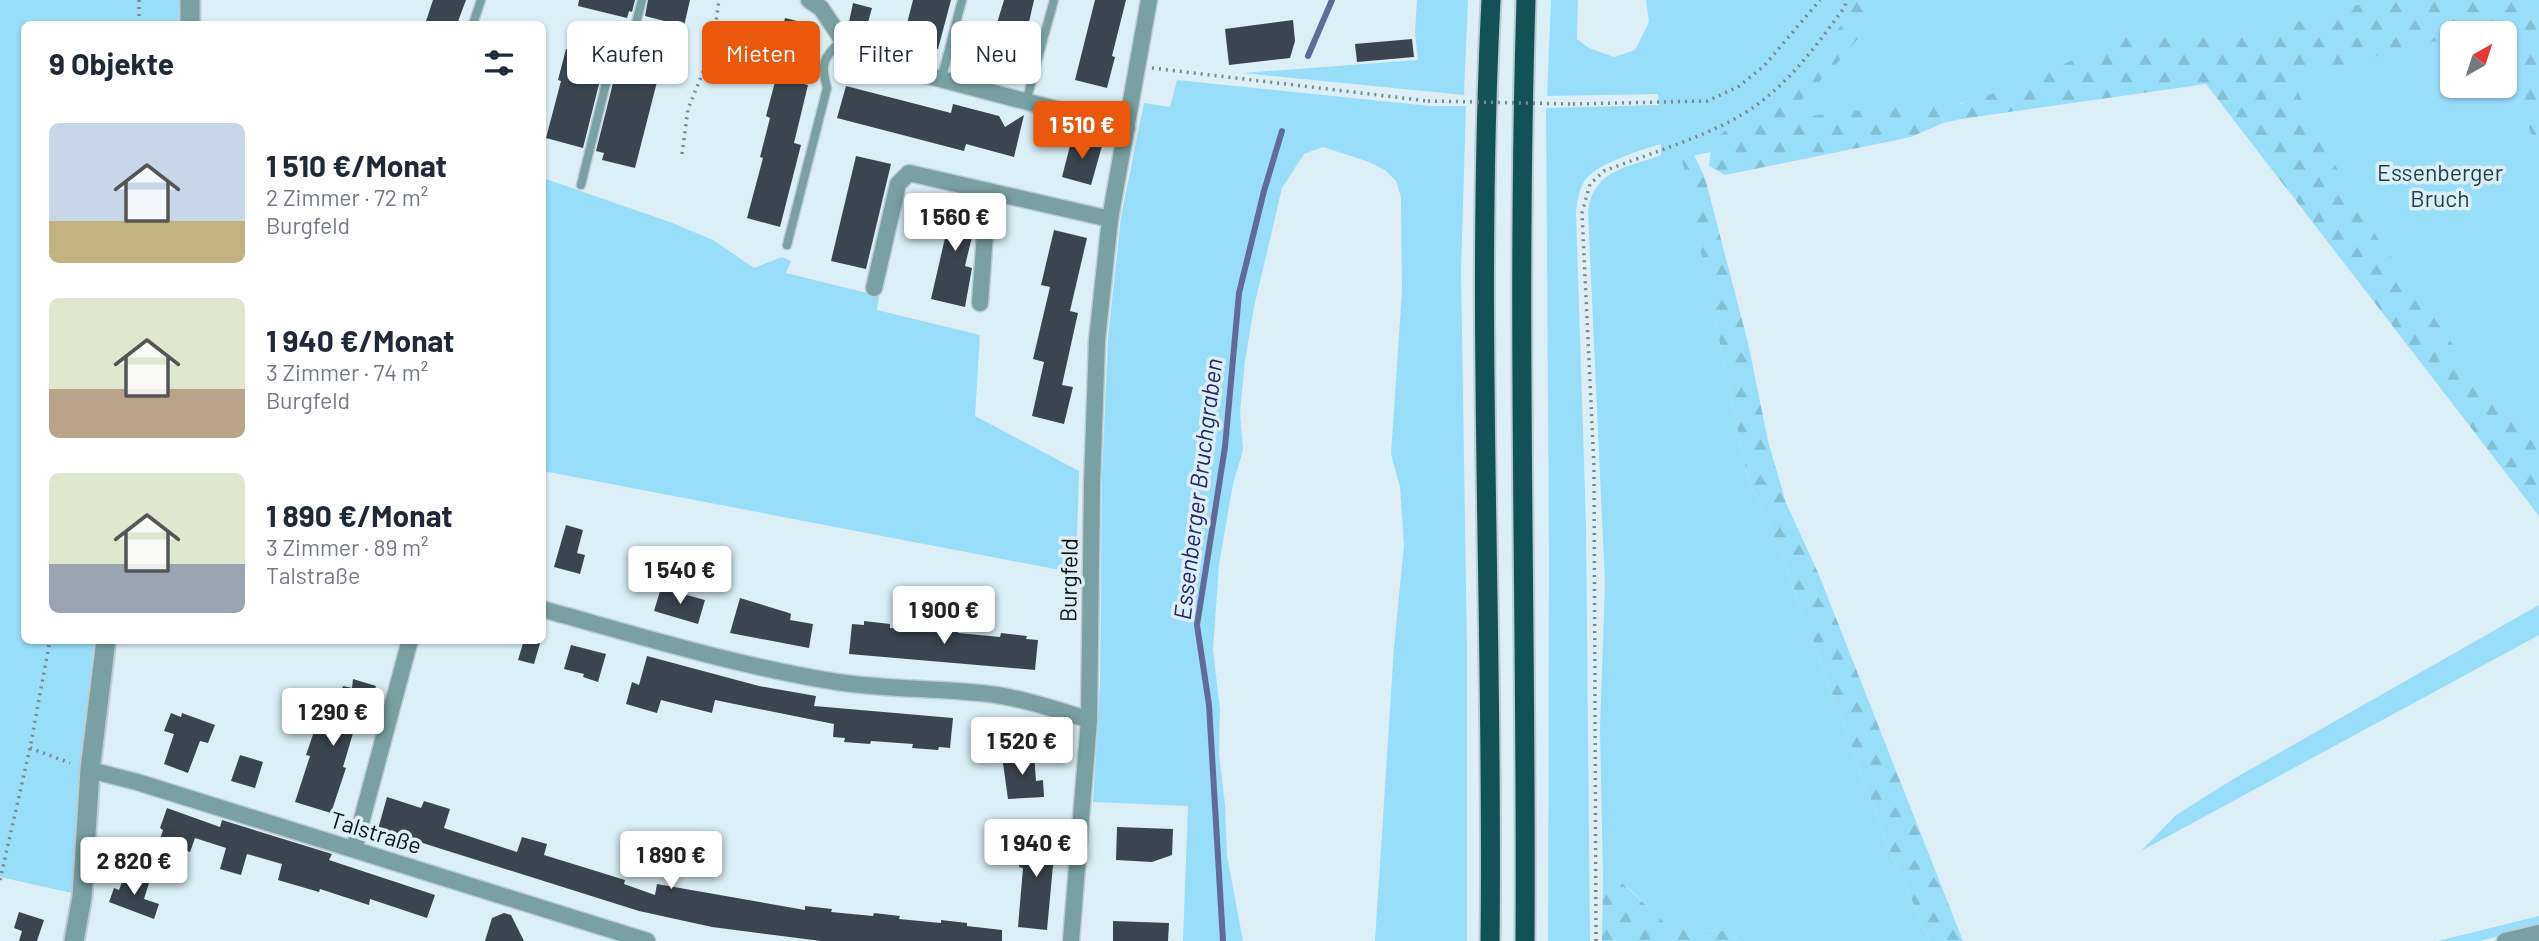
<!DOCTYPE html>
<html lang="de">
<head>
<meta charset="utf-8">
<style>
	body { margin:0; font-family:Barlow,sans-serif; background:#f2f2f3; color:#1f2937; height:100vh; display:flex; flex-direction:column; font-size:26px; white-space:nowrap }
	* { box-sizing:border-box; margin:0 }
	p { font-size:23px; color:#747a83 }
	.icon { flex:none; width:38px; height:38px; fill:none; stroke:currentColor; stroke-width:2; stroke-linecap:round; stroke-linejoin:round }
	.map { position:relative; flex:1; overflow:hidden }
	.side { position:absolute; left:21px; top:21px; width:525px; height:623px; display:flex; flex-direction:column; background:#fff; border-radius:10px; box-shadow:0 2px 5px #0004 }
	.side>* { flex:none }
	.top-card { position:absolute; left:567px; top:21px; width:665px; height:63px; display:flex; gap:14px }
	.needle { width:46px; rotate:39deg }
	.controls { position:absolute; left:2440px; top:21px; display:grid; gap:14px }
	.controls a { display:grid; place-items:center; width:77px; height:77px; border-radius:10px; background:#fff; box-shadow:0 2px 5px #0004; font-size:35px }
	.price { position:absolute; translate:-50% -60px; padding:0 16px; border-radius:7px; background:#fff; color:#222; font-size:23px; line-height:46px; filter:drop-shadow(0 2px 4px #0008) }
	.price::after { content:''; position:absolute; left:50%; top:42px; width:21px; height:16px; margin-left:-10px; background:inherit; clip-path:polygon(0 0,100% 0,50% 100%) }
	.price.active { background:#ea580c; color:#fff }
	ul { padding:0; list-style:none }
	li { display:flex; align-items:center; gap:21px; height:175px; padding:0 28px }
	li span { display:grid; place-items:center; flex:none; width:196px; height:140px; border-radius:10px; color:#555 }
	li>.icon { margin-inline-start:auto }
	span .icon { width:84px; height:84px; fill:#fffc; stroke-width:1 }
	li b { font-size:30px }
	h2 { display:flex; justify-content:space-between; align-items:center; height:84px; padding:0 28px; font-size:30px }
	.chip { padding:0 24px; border-radius:10px; background:#fff; box-shadow:0 2px 5px #0004; font-size:24px; line-height:63px }
	.chip.active { background:#ea580c; color:#fff }
	.map>svg:first-child { display:block }
	.green { fill:#98defa; fill-rule:evenodd }
	.forest { fill:url(#forest-firs) }
	.lines { fill:none; stroke-linecap:round; stroke-linejoin:round }
	.stream { stroke:#616a98; stroke-width:6 }
	.building { fill:#3b4550 }
	.service-casing { stroke:#bbccd3; stroke-width:11 }
	.minor-casing { stroke:#bbccd3; stroke-width:19 }
	.tertiary-casing { stroke:#bbccd3; stroke-width:23 }
	.trunk-casing { stroke:#bbccd3; stroke-width:23 }
	.path { stroke:#7b888e; stroke-width:3.5; stroke-dasharray:2 5; stroke-linecap:butt }
	.service { stroke:#79a0a2; stroke-width:8 }
	.minor { stroke:#79a0a2; stroke-width:16 }
	.tertiary { stroke:#79a0a2; stroke-width:19 }
	.trunk { stroke:#135254; stroke-width:19 }
	.path-bridge { stroke:#7b888e; stroke-width:3.5; stroke-dasharray:2 5; stroke-linecap:butt }
	.labels { text-anchor:middle; dominant-baseline:central; stroke-width:7; stroke-linejoin:round; paint-order:stroke }
	.park-label { font-size:23px; fill:#193f4e; stroke:#dceff7 }
	.street-label { font-size:23px; fill:#0d1316; stroke:#dceff7 }
	.water-label { font-size:24px; font-style:italic; fill:#25256f; stroke:#dceff7 }
</style>
</head>
<body>
<div class="map">
<svg width="2539" height="941" viewBox="0 0 2539 941">
	<defs>
		<pattern id="forest-firs" width="22" height="20" patternUnits="userSpaceOnUse" patternTransform="scale(1.75)"><rect width="22" height="20" fill="#98defa"/><path d="M5 1l3.5 6h-7zM16 11l3.5 6h-7z" fill="#82bed6"/></pattern>
	</defs>
	<rect width="100%" height="100%" fill="#dceff7"/>
	<!-- green -->
	<g class="green">
		<path d="M0 0H179L178 24H24V640L94 641 79 776 72 893 0 877Z"/>
		<path d="M1417 0H1468L1464 95 1242 73 1418 60 1415 33Z"/>
		<path d="M1551 0H1578L1577 39 1589 48 1614 57 1635 50 1649 22 1646 0H2539V480L2206 49 1960 103 1961 119 1943 123 1939 104 1682 158 1748 479 1777 543 1887 844 1930 941H1740C1717 921 1693 938 1667 924 1648 913 1625 874 1603 877L1600 728 1605 583 1588 213C1592 170 1627 168 1661 155V144C1643 149 1597 164 1586 179 1579 188 1578 199 1576 211L1586 525 1590 941H1548L1549 558 1546 108 1659 105 1658 94 1547 96ZM2452 33H2504V86H2452Z"/>
		<path d="M1177 80 1430 106H1466L1461 270 1467 649V941H1375L1394 647 1404 545 1400 487 1391 454 1402 291 1401 197 1396 181 1385 170 1369 162 1323 147 1304 154 1282 188 1254 307 1245 361 1240 412 1243 450 1233 484 1219 564 1213 650 1220 710 1219 754 1225 804 1227 856 1243 941H1183L1188 806 1093 802 1100 685 1102 476 1108 338 1121 217 1144 103 1170 107Z"/>
		<path d="M543 178 670 222 713 240 754 268 782 257 791 261 786 273 879 296 877 310 980 335 975 416 1079 471 1076 573 543 471Z"/>
		<path d="M2539 605V635L2141 851 2176 815 2235 778Z"/>
		<path d="M2539 916V926L2480 941H2438Z"/>
	</g>
	<!-- forest -->
	<g class="forest">
		<path d="M1853 0H1880C1867 41 1812 86 1784 119L1939 101 1943 123 1911 137 1725 175 1709 166C1710 160 1710 151 1713 145 1719 130 1743 121 1755 112 1783 93 1846 33 1853 0Z"/>
		<path d="M2375 0H2539V181L2532 138 2504 41V33H2502L2499 25 2467 33H2452V37L2304 75 2297 90 2322 142 2375 234 2487 393 2514 412 2539 451V516L2206 84 1961 119 1959 104 2029 82 2131 30 2264 31Z"/>
		<path d="M1693 153 1705 178 1748 343 1768 441 1786 503 1819 575 1963 941H1930L1887 844 1777 543 1748 479 1681 155Z"/>
		<path d="M1607 876 1619 880 1664 922 1682 929 1725 931 1740 941H1602L1603 877Z"/>
	</g>
	<g class="lines">
		<!-- stream -->
		<g class="stream">
			<path d="M1308 56 1332 0"/>
			<path d="M1223 941 1209 705 1197 625 1225 447 1239 293 1264 191 1282 131"/>
		</g>
	</g>
	<!-- building -->
	<g class="building">
		<path d="M433 0H466L457 24H425Z"/>
		<path d="M579 0H635L632 12 629 11 627 18 578 6Z"/>
		<path d="M648 0H690L684 26 645 16Z"/>
		<path d="M913 0H951L938 49 903 39Z"/>
		<path d="M1004 0H1034L1018 71 985 63Z"/>
		<path d="M1095 0H1126L1112 56 1115 57 1107 88 1075 80Z"/>
		<path d="M853 3 872 8 867 26 849 22Z"/>
		<path d="M785 18 814 25 800 83 808 85 794 143 801 145 780 227 747 218 763 158 760 157 770 118 766 116 781 59 775 58Z"/>
		<path d="M1293 20 1295 41 1290 58 1229 65 1225 29Z"/>
		<path d="M1412 39 1414 57 1357 62 1355 44Z"/>
		<path d="M566 49 605 60 583 148 546 138 561 81 558 80Z"/>
		<path d="M618 63 659 74 635 168 602 160 604 153 596 151Z"/>
		<path d="M846 86 951 113 953 104 999 116 1005 127 1024 115 1014 157 966 144 964 151 837 118Z"/>
		<path d="M1072 138 1102 146 1091 185 1062 177Z"/>
		<path d="M856 156 891 164 866 269 831 261Z"/>
		<path d="M945 199 976 206 975 224 965 266 972 268 965 307 931 299 945 238 936 236Z"/>
		<path d="M1054 230 1087 238 1070 311 1078 313 1062 385 1073 387 1064 424 1032 416 1044 362 1033 359 1050 287 1041 285Z"/>
		<path d="M566 525 583 530 577 553 585 555 580 574 554 567Z"/>
		<path d="M661 588 705 600 698 624 654 611Z"/>
		<path d="M740 598 789 613 791 614 790 620 813 624 809 648 730 633Z"/>
		<path d="M864 621 890 624V628L932 631V627L958 630V633L1000 637 1001 633 1027 636 1026 639 1038 640 1035 670 849 654 852 624 864 625Z"/>
		<path d="M524 640H541L534 664 518 660Z"/>
		<path d="M571 645 606 654 598 682 583 677 584 674 564 669Z"/>
		<path d="M647 656 759 686 816 696 814 706 953 718 950 748 939 747 938 750 912 748 913 744 871 741 870 744 844 742 845 738 833 737 834 724 715 700 712 713 661 700 657 713 626 704 632 682 639 685Z"/>
		<path d="M353 679 376 686 367 715 359 713 343 767 346 768 331 813 295 802 310 756 306 755 318 720 332 724 343 686 352 688Z"/>
		<path d="M171 713 181 717 182 713 215 725 208 743 200 741 188 773 164 764 174 734 164 731Z"/>
		<path d="M1034 753 1036 781 1043 780 1044 797 1008 799 1002 756Z"/>
		<path d="M240 755 263 762 255 788 231 781Z"/>
		<path d="M387 797 421 808 424 801 450 809 444 828 517 852 522 837 547 844 544 855 625 880 624 884 655 895 657 884 805 910V906L832 909 831 912 873 916 874 913 900 916 899 919 941 923V920L967 923V926L1002 930V941H821L712 927 639 911 378 829Z"/>
		<path d="M167 808 220 827 222 820 332 854 329 860 435 895 427 918 370 899 369 905 320 889 319 892 278 880 282 864 247 854 241 875 220 869 226 848 195 838 190 852 159 842 163 830 160 828Z"/>
		<path d="M1117 827 1173 829 1172 855 1152 862 1116 860Z"/>
		<path d="M1026 830 1056 833 1047 930 1018 927 1023 868 1019 867 1021 842H1025Z"/>
		<path d="M125 874 149 883 144 899 159 904 154 919 109 902 114 888 119 890Z"/>
		<path d="M19 912 44 920 37 941H19L22 931 14 928Z"/>
		<path d="M504 913 511 915 524 941H485L492 918Z"/>
		<path d="M1113 921 1169 923 1168 941H1113Z"/>
	</g>
	<g class="lines">
		<!-- service casing -->
		<g class="service-casing">
			<g id="service">
				<path d="M473 24 481 0"/>
				<path d="M941 80 962 0"/>
				<path d="M1026 102 1054 0"/>
				<path d="M581 185 614 51 633 34 642 0"/>
				<path d="M787 245 827 88C820 61 824 59 842 39"/>
			</g>
		</g>
		<!-- minor casing -->
		<g class="minor-casing">
			<g id="minor">
				<path d="M809 0 821 8 853 56 1127 128"/>
				<path d="M874 288 898 184 909 173 1110 219"/>
				<path d="M980 303 988 191"/>
				<path d="M542 609C640 636 737 666 837 682 890 690 944 688 997 695 1028 700 1059 710 1089 720"/>
				<path d="M90 770 137 782 647 941"/>
				<path d="M354 849 410 640"/>
				<path d="M1071 941 1089 720 1092 485 1097 340 1110 219 1149 0"/>
				<path d="M2505 941 2539 933"/>
			</g>
		</g>
		<!-- tertiary casing -->
		<g class="tertiary-casing">
			<g id="tertiary">
				<path d="M190 24V0"/>
				<path d="M74 941 82 897 90 770 106 640"/>
			</g>
		</g>
		<!-- trunk casing -->
		<g class="trunk-casing">
			<g id="trunk">
				<path d="M1490 941C1494 627 1475 313 1491 0"/>
				<path d="M1525 941C1527 627 1516 314 1526 0"/>
			</g>
		</g>
		<!-- path -->
		<g class="path">
			<path d="M139 0V24"/>
			<path d="M1152 68 1428 101"/>
			<path d="M1573 104 1707 101 1738 87 1764 66 1820 0"/>
			<path d="M682 154 688 109 712 50 719 0"/>
			<path d="M30 748 70 763"/>
			<path d="M0 880 30 748 50 640"/>
			<path d="M1596 941 1594 466 1582 213 1590 184 1604 171C1650 153 1720 133 1758 104 1793 78 1819 42 1844 8L1847 0"/>
		</g>
		<!-- service -->
		<use href="#service" class="service"/>
		<!-- minor -->
		<use href="#minor" class="minor"/>
		<!-- tertiary -->
		<use href="#tertiary" class="tertiary"/>
		<!-- trunk -->
		<use href="#trunk" class="trunk"/>
		<!-- path-bridge -->
		<path class="path-bridge" d="M1428 101 1573 104"/>
	</g>
	<g class="labels">
		<!-- park labels -->
		<g class="park-label">
			<text x="2440" y="172">Essenberger<tspan x="2440" dy="26">Bruch</tspan></text>
		</g>
		<!-- street labels -->
		<g class="street-label">
			<text transform="translate(1068 580) rotate(-89)">Burgfeld</text>
			<text transform="translate(376 832) rotate(17)">Talstraße</text>
		</g>
		<!-- water labels -->
		<g class="water-label">
			<text transform="translate(1197 489) rotate(-83)">Essenberger Bruchgraben</text>
		</g>
	</g>
</svg>
<div class="controls">
<a><svg class="needle" viewBox="-14 -14 28 28"><path d="M0-13l5 13h-10z" fill="#e53935"/><path d="M0 13l5-13h-10z" fill="#747a83"/></svg></a>
</div>
<b class="price active" style="left:1082px;top:161px">1 510 €</b>
<b class="price" style="left:955px;top:253px">1 560 €</b>
<b class="price" style="left:680px;top:606px">1 540 €</b>
<b class="price" style="left:944px;top:646px">1 900 €</b>
<b class="price" style="left:333px;top:748px">1 290 €</b>
<b class="price" style="left:1022px;top:777px">1 520 €</b>
<b class="price" style="left:1036px;top:879px">1 940 €</b>
<b class="price" style="left:671px;top:891px">1 890 €</b>
<b class="price" style="left:134px;top:897px">2 820 €</b>
<div class="top-card">
<a class="chip">Kaufen</a>
<a class="chip active">Mieten</a>
<a class="chip">Filter</a>
<a class="chip">Neu</a>
</div>
<section class="side">
<h2>9 Objekte<svg class="icon" aria-label="filters" viewBox="0 0 24 24"><path d="M4 7h16M4 17h16"/><circle cx="9" cy="7" r="2"/><circle cx="15" cy="17" r="2"/></svg></h2>
<ul>
<li><span style="background:linear-gradient(#c9d6e8 70%,#c2b280 0)"><svg class="icon" aria-label="home" viewBox="0 0 24 24"><path d="M3 11l9-7 9 7M6 9v11h12V9"/></svg></span><div><b>1 510 €/Monat</b><p>2 Zimmer · 72 m²</p><p>Burgfeld</p></div></li>
<li><span style="background:linear-gradient(#dfe7d0 65%,#b9a48a 0)"><svg class="icon" aria-label="home" viewBox="0 0 24 24"><path d="M3 11l9-7 9 7M6 9v11h12V9"/></svg></span><div><b>1 940 €/Monat</b><p>3 Zimmer · 74 m²</p><p>Burgfeld</p></div></li>
<li><span style="background:linear-gradient(#dfe7d0 65%,#9aa5b1 0)"><svg class="icon" aria-label="home" viewBox="0 0 24 24"><path d="M3 11l9-7 9 7M6 9v11h12V9"/></svg></span><div><b>1 890 €/Monat</b><p>3 Zimmer · 89 m²</p><p>Talstraße</p></div></li>
</ul>
</section>
</div>
</body>
</html>
